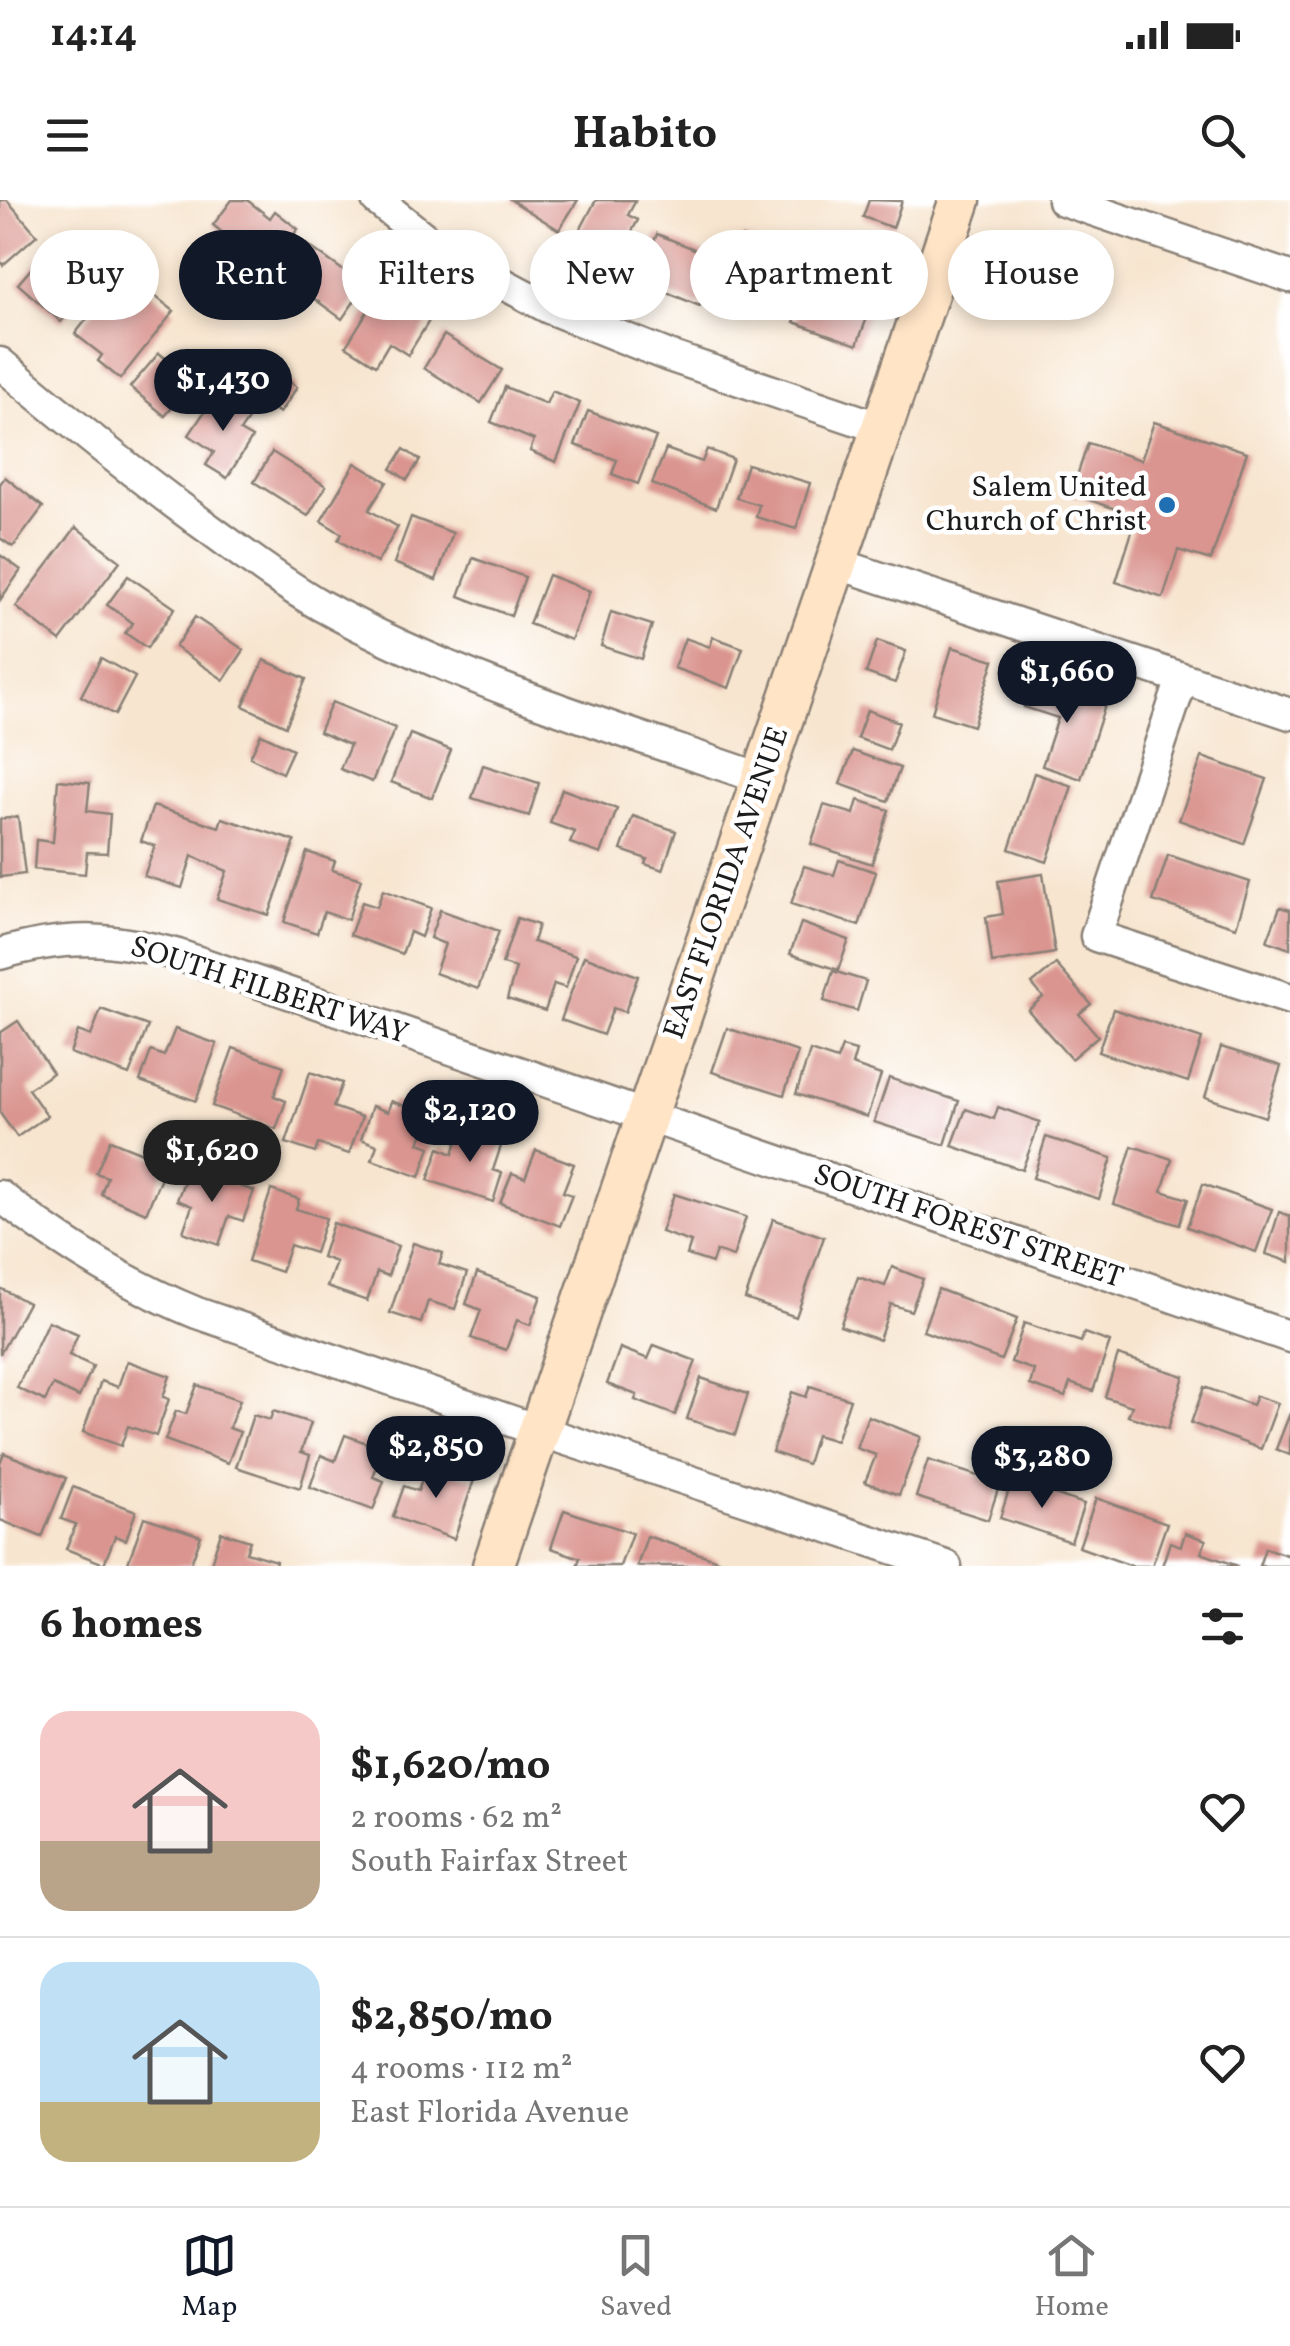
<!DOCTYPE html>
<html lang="en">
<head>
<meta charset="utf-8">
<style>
	body { margin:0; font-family:Vollkorn,serif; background:#f6f6f6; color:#222; height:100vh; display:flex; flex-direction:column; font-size:38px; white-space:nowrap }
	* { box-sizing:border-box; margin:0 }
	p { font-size:32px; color:#767676 }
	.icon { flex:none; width:55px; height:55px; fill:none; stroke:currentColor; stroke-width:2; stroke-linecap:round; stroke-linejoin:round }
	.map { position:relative; height:1366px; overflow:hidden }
	.drawer { display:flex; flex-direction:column; background:#fff; flex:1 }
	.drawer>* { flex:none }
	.banner { position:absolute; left:30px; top:30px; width:1230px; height:90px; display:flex; gap:20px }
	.price { position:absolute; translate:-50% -85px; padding:0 22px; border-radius:35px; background:#111827; color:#fff; font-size:32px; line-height:65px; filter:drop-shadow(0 2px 5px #0008) }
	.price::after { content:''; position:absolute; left:50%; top:60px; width:30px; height:22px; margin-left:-15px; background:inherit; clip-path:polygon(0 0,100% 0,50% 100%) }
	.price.active { background:#222; color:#fff }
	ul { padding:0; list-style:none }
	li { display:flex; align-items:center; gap:30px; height:250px; padding:0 40px }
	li+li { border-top:2px solid #e0e0e0 }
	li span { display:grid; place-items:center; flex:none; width:280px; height:200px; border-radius:30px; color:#555 }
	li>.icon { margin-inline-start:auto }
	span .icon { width:120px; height:120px; fill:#fffc; stroke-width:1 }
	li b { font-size:42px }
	h2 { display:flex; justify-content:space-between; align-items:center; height:120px; padding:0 40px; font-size:42px }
	.pill { padding:0 35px; border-radius:45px; background:#fff; box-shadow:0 5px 15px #0003; font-size:35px; line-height:90px }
	.pill.active { background:#111827; color:#fff }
	.status { display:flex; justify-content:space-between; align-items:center; height:70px; padding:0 50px; background:#fff; direction:ltr }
	.status svg { height:28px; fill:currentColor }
	header { display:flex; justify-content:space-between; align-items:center; height:130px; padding:0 40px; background:#fff; font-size:45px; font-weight:700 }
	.dock { display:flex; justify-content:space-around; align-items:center; height:140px; border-top:2px solid #e0e0e0; background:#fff; font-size:28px; color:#767676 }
	.dock a { display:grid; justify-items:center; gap:5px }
	.dock .active { color:#111827 }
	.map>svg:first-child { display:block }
	.building { fill:#da9590 }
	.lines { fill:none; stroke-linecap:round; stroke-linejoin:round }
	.street-casing { stroke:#8a8076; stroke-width:35 }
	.secondary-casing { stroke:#8a8076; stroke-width:45 }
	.street { stroke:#fff; stroke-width:30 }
	.secondary { stroke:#ffe4c6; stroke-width:40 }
	.poi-dot { fill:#1f6fb2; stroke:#fff; stroke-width:4 }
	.labels { text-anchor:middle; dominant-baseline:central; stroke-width:9; stroke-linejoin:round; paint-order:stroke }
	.poi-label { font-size:30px; fill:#1c1c1c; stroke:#fff; text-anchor:end }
	.street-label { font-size:30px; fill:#1c1c1c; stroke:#fff }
</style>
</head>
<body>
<div class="status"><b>14:14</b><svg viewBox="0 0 49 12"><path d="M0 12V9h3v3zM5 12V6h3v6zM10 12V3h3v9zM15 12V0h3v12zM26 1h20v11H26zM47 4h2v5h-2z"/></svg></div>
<header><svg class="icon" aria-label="menu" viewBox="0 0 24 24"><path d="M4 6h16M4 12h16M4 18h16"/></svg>Habito<svg class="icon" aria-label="search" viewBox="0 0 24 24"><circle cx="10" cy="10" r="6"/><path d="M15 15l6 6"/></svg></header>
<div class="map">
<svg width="1290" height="1366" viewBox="0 0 1290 1366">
	<rect width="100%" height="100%" fill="#fff"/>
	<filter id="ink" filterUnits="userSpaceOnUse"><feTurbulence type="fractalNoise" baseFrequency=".01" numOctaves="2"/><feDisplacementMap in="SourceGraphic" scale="20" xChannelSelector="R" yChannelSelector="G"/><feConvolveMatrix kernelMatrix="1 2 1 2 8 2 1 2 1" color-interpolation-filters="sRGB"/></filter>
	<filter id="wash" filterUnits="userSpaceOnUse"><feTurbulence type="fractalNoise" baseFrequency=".0048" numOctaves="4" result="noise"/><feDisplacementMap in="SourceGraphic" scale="40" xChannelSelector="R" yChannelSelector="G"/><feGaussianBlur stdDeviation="2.25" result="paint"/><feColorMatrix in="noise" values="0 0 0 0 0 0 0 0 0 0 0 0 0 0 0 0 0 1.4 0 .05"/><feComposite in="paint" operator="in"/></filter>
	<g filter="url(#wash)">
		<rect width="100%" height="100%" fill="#f7e5cf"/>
		<g id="blocks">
			<!-- building -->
			<g class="building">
				<path d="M0 0H7L37 35 3 65 0 61Z"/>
				<path d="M232 0H247L270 18 275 11 298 29 266 68 213 25Z"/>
				<path d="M511 0H578L559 30Z"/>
				<path d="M596 0H636L628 15 638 20 618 57 577 36Z"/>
				<path d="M869 0 902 1 893 28 863 17Z"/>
				<path d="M657 34 719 59 700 106 663 91 668 79 643 69Z"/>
				<path d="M742 37 778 49 770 77 777 79 770 103 726 89Z"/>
				<path d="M306 44 365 86 342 119 283 76Z"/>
				<path d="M854 54 886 66 857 145 794 122 806 89 837 100Z"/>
				<path d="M41 57 84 95 61 122 18 84Z"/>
				<path d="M124 72 174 111 120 179 98 161 102 155 75 134Z"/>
				<path d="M380 91 429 121 408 155 389 143 376 165 346 146Z"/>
				<path d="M444 135 502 170 481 203 424 168Z"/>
				<path d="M159 153 194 182 165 216 130 187Z"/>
				<path d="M268 167 297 187 280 213 250 193Z"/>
				<path d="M505 187 546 204 552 191 580 203 556 262 530 251 534 240 491 222Z"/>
				<path d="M217 193 251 215 240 231 252 238 227 278 206 265 214 252 189 235Z"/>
				<path d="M588 211 656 237 638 284 612 274 617 260 575 245Z"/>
				<path d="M1154 222 1247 252 1211 360 1178 350 1163 398 1116 382 1137 316 1071 294 1088 243 1141 260Z"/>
				<path d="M404 249 420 260 407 280 391 269Z"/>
				<path d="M666 249 702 262 707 249 733 259 716 308 652 284Z"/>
				<path d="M272 252 326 286 308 316 254 282Z"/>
				<path d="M355 263 387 282 369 310 398 327 377 363 338 340 342 334 321 321Z"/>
				<path d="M747 264 810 283 796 329 756 317 759 305 736 298Z"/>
				<path d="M5 277 43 307 13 347 0 338V284Z"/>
				<path d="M411 317 453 333 436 380 394 363Z"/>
				<path d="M76 327 120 361 60 441 16 407Z"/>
				<path d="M0 355 21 370 0 400Z"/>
				<path d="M473 358 525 377 511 416 459 396Z"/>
				<path d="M548 375 590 391 571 440 529 424Z"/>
				<path d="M128 376 175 408 147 448 125 433 133 423 107 405Z"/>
				<path d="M611 412 652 425 641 459 601 446Z"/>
				<path d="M195 417 244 450 224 480 175 447Z"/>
				<path d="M713 437 743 448 729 488 674 468 685 438 710 447Z"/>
				<path d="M877 441 906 451 895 483 866 473Z"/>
				<path d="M952 447 994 460 973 526 932 513Z"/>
				<path d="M101 458 135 477 115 515 81 496Z"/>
				<path d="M264 460 306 479 286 526 243 506Z"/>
				<path d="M1033 479 1106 502 1081 579 1042 566 1058 518 1024 507Z"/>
				<path d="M332 502 395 528 372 582 340 569 350 545 319 532Z"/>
				<path d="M867 510 899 522 889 550 857 538Z"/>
				<path d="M261 534 293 549 282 573 250 557Z"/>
				<path d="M410 534 451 550 432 598 391 582Z"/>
				<path d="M853 551 900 568 888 601 840 584Z"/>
				<path d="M1202 557 1267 579 1244 644 1179 620Z"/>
				<path d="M483 565 539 583 529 616 472 598Z"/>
				<path d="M1034 573 1072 586 1047 662 1009 649Z"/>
				<path d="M58 580 90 583 87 611 110 614 107 653 87 652 85 674 34 669 36 640 53 642Z"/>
				<path d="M562 589 617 609 601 654 570 643 575 632 550 623Z"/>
				<path d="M858 600 889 610 872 664 811 644 824 605 854 614Z"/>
				<path d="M153 606 219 627 222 618 295 641 269 715 217 699 227 671 192 656 182 688 144 676 155 646 141 641Z"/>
				<path d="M633 616 676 631 663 670 645 664 647 659 621 650Z"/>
				<path d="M18 617 25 674 0 677V619Z"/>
				<path d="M307 652 335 661 332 670 361 679 348 720 324 712 317 733 284 722Z"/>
				<path d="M1168 655 1250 682 1236 727 1153 701Z"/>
				<path d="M839 660 876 672 859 726 791 704 804 666 834 675Z"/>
				<path d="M1043 674 1055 753 992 763 986 717 1003 714 998 681Z"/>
				<path d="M383 690 431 708 421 737 410 732 402 754 350 735 362 702 377 707Z"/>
				<path d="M1280 707 1290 710V749L1267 741Z"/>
				<path d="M440 710 499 731 478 789 435 773 445 744 430 738Z"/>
				<path d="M517 718 538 725 533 742 576 756 566 788 554 784 545 811 507 799 516 768 502 764Z"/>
				<path d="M801 723 849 740 838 770 790 754Z"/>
				<path d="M584 756 638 776 625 812 613 808 603 835 561 820Z"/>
				<path d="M1056 764 1091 804 1079 814 1098 836 1071 859 1028 810 1043 797 1032 784Z"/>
				<path d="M833 771 866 781 857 811 824 801Z"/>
				<path d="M101 809 148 826 129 875 70 853 78 831 91 836Z"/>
				<path d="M1113 809 1202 839 1188 882 1098 852Z"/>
				<path d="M18 821 53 873 28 889 47 916 17 937 0 913V833Z"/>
				<path d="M727 828 798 852 784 895 712 872Z"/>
				<path d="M175 829 217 844 196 901 140 881 151 851 164 856Z"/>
				<path d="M842 847 856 851 852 865 881 875 867 917 796 894 810 851 837 860Z"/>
				<path d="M1221 847 1281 866 1265 917 1205 897Z"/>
				<path d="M233 848 284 866 274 896 286 901 276 929 212 906Z"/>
				<path d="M310 872 342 883 333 907 362 917 349 954 318 944 315 953 286 943Z"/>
				<path d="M889 878 959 901 945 945 874 922Z"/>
				<path d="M391 901 430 915 419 943 430 947 420 977 372 960 377 945 361 939 372 906 388 912Z"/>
				<path d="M998 907 1040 922 1022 970 952 946 966 909 994 919Z"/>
				<path d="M462 926 503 940 493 970 502 973 493 1002 428 980 439 948 453 954Z"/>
				<path d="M1046 937 1112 958 1099 999 1033 978Z"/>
				<path d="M110 940 167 963 146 1013 101 994 107 977 96 973Z"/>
				<path d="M1132 946 1172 959 1162 991 1188 999 1179 1025 1114 1004Z"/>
				<path d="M536 950 574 964 563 992 572 995 560 1026 500 1003 512 973 525 978Z"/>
				<path d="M189 968 254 991 243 1021 229 1016 219 1045 183 1032 192 1006 177 1000Z"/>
				<path d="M1203 984 1272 1009 1256 1052 1187 1027Z"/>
				<path d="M271 990 299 999 296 1009 326 1018 315 1053 290 1045 281 1072 248 1061Z"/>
				<path d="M674 994 746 1017 733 1057 716 1051 712 1063 687 1055 691 1042 661 1032Z"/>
				<path d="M1279 1012 1290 1016V1062L1266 1054Z"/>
				<path d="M773 1019 824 1037 796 1117 745 1099Z"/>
				<path d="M333 1023 398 1046 388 1076 377 1072 367 1101 327 1087 336 1062 322 1057Z"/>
				<path d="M413 1043 443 1053 439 1064 467 1073 455 1109 428 1101 421 1123 390 1113Z"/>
				<path d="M892 1067 923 1079 911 1111 891 1104 879 1140 840 1126 858 1077 885 1086Z"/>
				<path d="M477 1073 541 1096 530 1125 517 1120 506 1150 471 1138 481 1110 466 1104Z"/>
				<path d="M0 1088 28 1103 0 1154Z"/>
				<path d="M938 1089 1017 1119 1001 1160 923 1131Z"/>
				<path d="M48 1121 78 1134 69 1155 93 1166 79 1197 53 1185 45 1201 17 1188Z"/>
				<path d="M1024 1123 1081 1142 1084 1133 1110 1142 1093 1191 1070 1183 1065 1197 1030 1185 1034 1170 1011 1162Z"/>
				<path d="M654 1145 696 1161 675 1215 635 1200 637 1195 607 1184 620 1148 648 1159Z"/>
				<path d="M1118 1155 1184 1176 1168 1229 1128 1216 1132 1206 1105 1197Z"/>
				<path d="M127 1161 170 1176 163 1197 169 1199 156 1236 128 1226 121 1246 83 1232 101 1181 118 1187Z"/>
				<path d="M701 1178 748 1194 735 1235 687 1219Z"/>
				<path d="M197 1185 240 1200 229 1228 240 1232 228 1263 165 1240 176 1211 186 1214Z"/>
				<path d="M810 1186 850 1199 836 1241 816 1235 807 1264 772 1252 792 1192 806 1197Z"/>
				<path d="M1204 1187 1252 1205 1256 1196 1278 1203 1261 1249 1191 1223Z"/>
				<path d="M273 1211 311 1223 301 1252 310 1255 300 1288 236 1267 253 1215 270 1220Z"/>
				<path d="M1290 1213V1255L1276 1249Z"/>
				<path d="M868 1216 921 1237 899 1295 865 1282 876 1255 856 1248Z"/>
				<path d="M345 1235 383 1249 373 1277 384 1281 373 1310 310 1287 321 1255 335 1261Z"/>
				<path d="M4 1253 66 1278 42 1337 0 1320V1263Z"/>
				<path d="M928 1260 1000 1283 988 1320 916 1297Z"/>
				<path d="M428 1263 474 1280 454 1339 393 1317 404 1286 418 1291Z"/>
				<path d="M1012 1280 1084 1304 1071 1342 1000 1318Z"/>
				<path d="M73 1287 136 1311 126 1340 115 1336 104 1364 66 1349 76 1324 61 1319Z"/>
				<path d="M1096 1298 1167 1323 1152 1366H1132L1079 1347Z"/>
				<path d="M564 1310 632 1333 620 1366H577L580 1358 551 1348Z"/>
				<path d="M144 1317 201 1336 190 1366H127Z"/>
				<path d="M221 1332 250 1341 246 1352 276 1361 275 1366H210Z"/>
				<path d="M1185 1333 1206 1340 1201 1353 1238 1366H1162L1170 1342 1181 1346Z"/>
				<path d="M647 1336 718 1360 716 1366H637Z"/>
				<path d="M1265 1348 1290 1356V1366H1259Z"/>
			</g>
		</g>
	</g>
	<g filter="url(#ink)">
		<use href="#blocks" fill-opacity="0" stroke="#8a8076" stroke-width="2.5"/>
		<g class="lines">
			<!-- street casing -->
			<g class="street-casing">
				<g id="street">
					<path d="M377 0 438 49 549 108 669 156 881 228"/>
					<path d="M1063 0 1290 77"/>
					<path d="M0 163C66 219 132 272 201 323 240 351 278 381 320 405 459 482 613 527 763 579"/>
					<path d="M836 363 1290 514"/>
					<path d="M1182 479 1096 736 1290 799"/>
					<path d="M0 754C67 734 111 737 178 755L1290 1137"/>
					<path d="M0 996C62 1044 125 1084 197 1113L540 1231 946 1366"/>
				</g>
			</g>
			<!-- secondary casing -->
			<g class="secondary-casing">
				<path id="secondary" d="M493 1366 960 0"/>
			</g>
			<!-- street -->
			<use href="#street" class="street"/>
			<!-- secondary -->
			<use href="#secondary" class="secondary"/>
		</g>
	</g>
	<!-- markers -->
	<circle class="poi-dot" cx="1167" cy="305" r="10"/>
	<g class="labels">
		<!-- poi labels -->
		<g class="poi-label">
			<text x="1147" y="288">Salem United<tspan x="1147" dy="34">Church of Christ</tspan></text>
		</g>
		<!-- street labels -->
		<g class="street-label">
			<text transform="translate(727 683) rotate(-71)">EAST FLORIDA AVENUE</text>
			<text transform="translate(269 791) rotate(18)">SOUTH FILBERT WAY</text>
			<text transform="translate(968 1027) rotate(19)">SOUTH FOREST STREET</text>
		</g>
	</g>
</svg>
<b class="price" style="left:223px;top:234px">$1,430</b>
<b class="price" style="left:1067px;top:526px">$1,660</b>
<b class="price" style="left:470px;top:965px">$2,120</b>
<b class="price active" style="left:212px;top:1005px">$1,620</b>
<b class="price" style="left:436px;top:1301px">$2,850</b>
<b class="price" style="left:1042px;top:1311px">$3,280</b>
<div class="banner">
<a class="pill">Buy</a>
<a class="pill active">Rent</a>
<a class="pill">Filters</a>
<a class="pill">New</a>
<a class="pill">Apartment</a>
<a class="pill">House</a>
</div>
</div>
<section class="drawer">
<h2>6 homes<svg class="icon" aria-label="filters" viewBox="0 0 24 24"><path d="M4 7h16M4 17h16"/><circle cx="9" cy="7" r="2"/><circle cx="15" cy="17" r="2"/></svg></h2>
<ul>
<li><span style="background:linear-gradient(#f6c9c9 65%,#b9a48a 0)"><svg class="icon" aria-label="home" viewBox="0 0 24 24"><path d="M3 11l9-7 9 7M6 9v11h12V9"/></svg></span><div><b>$1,620/mo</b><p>2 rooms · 62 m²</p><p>South Fairfax Street</p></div><svg class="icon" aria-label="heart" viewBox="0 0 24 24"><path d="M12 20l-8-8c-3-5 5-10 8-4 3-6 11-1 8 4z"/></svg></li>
<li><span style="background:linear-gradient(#bfe0f5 70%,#c2b280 0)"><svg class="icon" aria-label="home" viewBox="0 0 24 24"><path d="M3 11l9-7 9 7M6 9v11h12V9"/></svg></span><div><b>$2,850/mo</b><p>4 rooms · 112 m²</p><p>East Florida Avenue</p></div><svg class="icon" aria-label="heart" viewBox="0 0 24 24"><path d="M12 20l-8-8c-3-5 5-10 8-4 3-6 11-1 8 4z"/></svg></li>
</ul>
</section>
<nav class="dock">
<a class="active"><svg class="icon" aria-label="map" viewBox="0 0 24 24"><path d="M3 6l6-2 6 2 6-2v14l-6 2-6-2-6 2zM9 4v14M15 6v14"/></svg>Map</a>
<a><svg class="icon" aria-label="saved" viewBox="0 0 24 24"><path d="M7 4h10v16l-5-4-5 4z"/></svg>Saved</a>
<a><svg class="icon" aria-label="home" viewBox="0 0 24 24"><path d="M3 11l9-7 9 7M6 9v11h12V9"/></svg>Home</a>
</nav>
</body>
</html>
